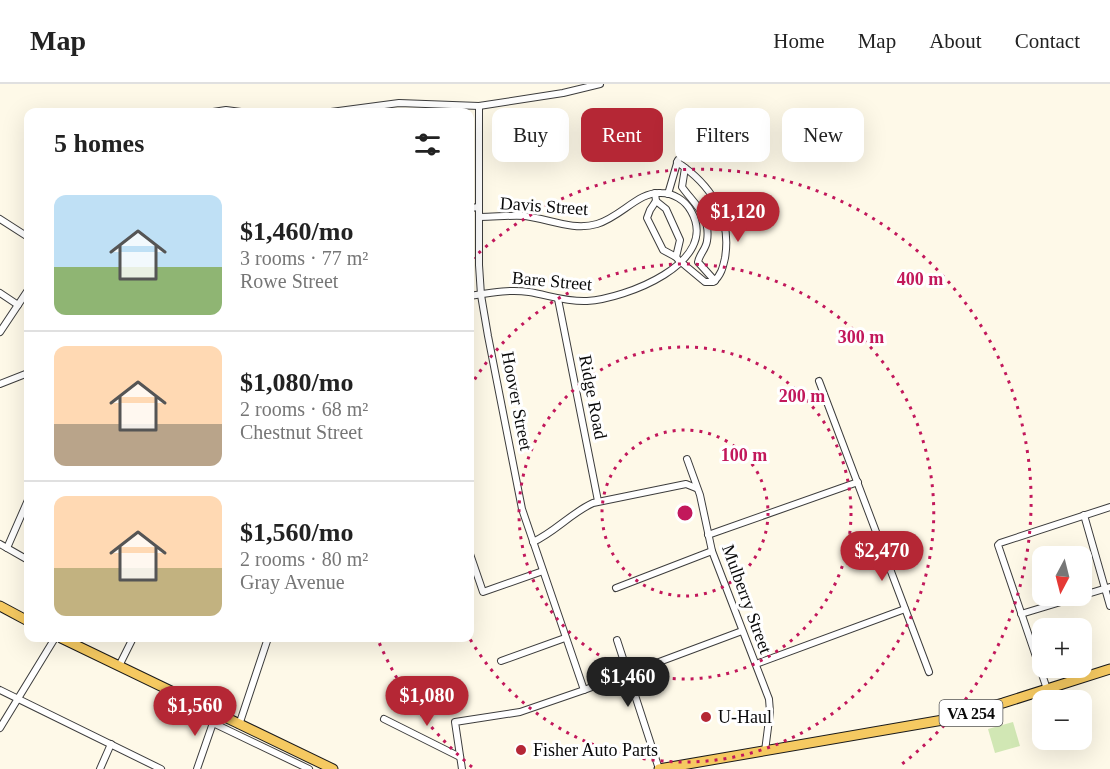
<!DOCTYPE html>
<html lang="en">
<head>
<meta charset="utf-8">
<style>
	body { margin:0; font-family:Georgia,serif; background:#f6f6f6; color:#222; height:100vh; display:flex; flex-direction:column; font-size:22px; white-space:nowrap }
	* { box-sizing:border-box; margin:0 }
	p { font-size:20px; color:#767676 }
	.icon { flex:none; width:33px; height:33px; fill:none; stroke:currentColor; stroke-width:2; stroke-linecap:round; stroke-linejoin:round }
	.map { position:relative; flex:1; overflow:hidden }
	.sheet { position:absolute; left:24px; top:24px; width:450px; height:534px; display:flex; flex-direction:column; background:#fff; border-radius:12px; box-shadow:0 6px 24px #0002 }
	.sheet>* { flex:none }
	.banner { position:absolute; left:492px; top:24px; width:528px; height:54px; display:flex; gap:12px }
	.needle { width:39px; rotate:187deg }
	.buttons { position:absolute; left:1032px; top:462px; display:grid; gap:12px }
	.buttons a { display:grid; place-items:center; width:60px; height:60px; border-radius:12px; background:#fff; box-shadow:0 6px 24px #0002; font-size:30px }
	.price { position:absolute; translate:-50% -51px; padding:0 14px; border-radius:21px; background:#b52735; color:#fff; font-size:20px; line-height:39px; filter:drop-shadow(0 2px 3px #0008) }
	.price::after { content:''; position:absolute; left:50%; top:36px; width:18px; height:14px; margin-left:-9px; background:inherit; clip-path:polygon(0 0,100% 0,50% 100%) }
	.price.active { background:#222; color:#fff }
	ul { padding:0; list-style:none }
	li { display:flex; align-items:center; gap:18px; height:150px; padding:0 30px }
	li+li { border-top:2px solid #e0e0e0 }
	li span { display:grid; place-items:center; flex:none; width:168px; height:120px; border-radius:12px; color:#555 }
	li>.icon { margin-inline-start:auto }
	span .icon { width:72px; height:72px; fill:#fffc; stroke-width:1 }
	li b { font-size:26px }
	h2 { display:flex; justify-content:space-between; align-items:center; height:72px; padding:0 30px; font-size:26px }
	.pill { padding:0 21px; border-radius:12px; background:#fff; box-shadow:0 6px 24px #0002; font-size:21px; line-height:54px }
	.pill.active { background:#b52735; color:#fff }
	header { display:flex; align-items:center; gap:36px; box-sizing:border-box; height:84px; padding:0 30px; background:#fff; border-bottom:2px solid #e0e0e0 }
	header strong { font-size:28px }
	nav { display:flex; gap:33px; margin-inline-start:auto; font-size:21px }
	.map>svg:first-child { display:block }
	.green { fill:#d1e7b4 }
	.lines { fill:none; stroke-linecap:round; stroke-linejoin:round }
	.minor-casing { stroke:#3d3d3d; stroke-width:8 }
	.primary-casing { stroke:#1b1b1b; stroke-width:11 }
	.minor { stroke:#fff; stroke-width:6 }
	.primary { stroke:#f5c961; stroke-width:9 }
	.ring { fill:none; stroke:#c2185b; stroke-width:3; stroke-dasharray:3 6 }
	.poi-dot { fill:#b52735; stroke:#fff; stroke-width:2 }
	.labels { text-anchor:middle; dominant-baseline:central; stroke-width:6; stroke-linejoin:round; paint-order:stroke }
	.shield { fill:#fff; stroke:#545454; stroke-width:1.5 }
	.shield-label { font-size:16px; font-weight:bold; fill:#0a0a0a }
	.street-label { font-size:18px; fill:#0a0a0a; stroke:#fff }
	.poi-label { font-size:18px; fill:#0a0a0a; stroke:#fff; text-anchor:start }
	.centre { fill:#c2185b; stroke:#fff; stroke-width:3 }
	.ring-label { font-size:18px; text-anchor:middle; font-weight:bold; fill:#c2185b; stroke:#fff; stroke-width:6; stroke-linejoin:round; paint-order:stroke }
</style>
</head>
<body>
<header>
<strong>Map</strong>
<nav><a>Home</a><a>Map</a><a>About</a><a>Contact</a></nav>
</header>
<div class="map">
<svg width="1110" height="685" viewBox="0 0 1110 685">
	<rect width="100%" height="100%" fill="#fef9e8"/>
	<!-- green -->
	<path class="green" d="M1013 638 1020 662 995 669 988 645Z"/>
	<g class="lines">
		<!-- minor casing -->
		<g class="minor-casing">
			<g id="minor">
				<path d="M479 22V181L481 211 488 252 522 425 584 606"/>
				<path d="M213 28 226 26 241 28"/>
				<path d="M331 28 399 19 479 22 563 9 600 0"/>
				<path d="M677 78C710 100 732 132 725 174 723 183 721 192 713 198H705L681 178"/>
				<path d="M685 84 682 103C694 120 711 131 707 157 706 165 699 171 698 178L715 197"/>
				<path d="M655 109 656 117 650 126 647 134 663 166 676 173 680 178"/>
				<path d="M668 110 678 76"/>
				<path d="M656 117 666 125 680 156 676 173"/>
				<path d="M470 124 479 123"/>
				<path d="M0 135 28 153"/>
				<path d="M0 209 18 221"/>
				<path d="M470 212C489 209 509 205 529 208 548 211 566 218 587 217 624 215 721 179 691 127 685 116 673 109 661 109 639 107 621 133 597 140 573 147 549 135 525 132 510 131 495 133 480 133"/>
				<path d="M558 215 598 417"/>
				<path d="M0 248 28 206"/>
				<path d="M819 297 929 588"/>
				<path d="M0 300 28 289"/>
				<path d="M687 375 700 411 712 467 769 615 770 628 765 667"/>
				<path d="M1084 431 1110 522"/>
				<path d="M708 451 858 398"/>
				<path d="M533 458C555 448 571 429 593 419L686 400 696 404"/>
				<path d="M0 460 28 476"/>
				<path d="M7 464 28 416"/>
				<path d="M470 470 483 508 543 487"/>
				<path d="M616 504 712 467"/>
				<path d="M1021 530 1110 503"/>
				<path d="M617 556 659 685"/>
				<path d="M501 577 565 554"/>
				<path d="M756 580 905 525"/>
				<path d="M119 582 133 554"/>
				<path d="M1047 605 998 461 1000 459 1110 423"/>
				<path d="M0 606 161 685"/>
				<path d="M384 635 460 673"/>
				<path d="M213 639 309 685"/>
				<path d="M239 641 268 554"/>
				<path d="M0 644 55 554"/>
				<path d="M100 685 111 660"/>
				<path d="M197 685 214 636"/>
				<path d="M462 685 455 638 520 628 584 606 742 547"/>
			</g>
		</g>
		<!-- primary casing -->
		<g class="primary-casing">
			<g id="primary">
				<path d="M0 522 28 537"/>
				<path d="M61 554 333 685"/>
				<path d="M659 685 943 636 1003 619 1110 585"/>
			</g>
		</g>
		<!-- minor -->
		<use href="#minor" class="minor"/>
		<!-- primary -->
		<use href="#primary" class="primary"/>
	</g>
	<!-- distance rings -->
	<g class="ring">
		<circle cx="685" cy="429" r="83"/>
		<circle cx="685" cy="429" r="166"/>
		<path d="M470 303A249 249 0 1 1 470 555"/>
		<path d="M472 683A332 332 0 0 1 378 556M472 175A332 332 0 1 1 898 683"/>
	</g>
	<!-- markers -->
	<g class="poi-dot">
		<circle cx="706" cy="633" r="6"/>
		<circle cx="521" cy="666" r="6"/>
	</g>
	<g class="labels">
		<!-- shield labels -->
		<rect class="shield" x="939.5" y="616" width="63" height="26" rx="4.5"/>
		<g class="shield-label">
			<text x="971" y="629">VA 254</text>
		</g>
		<!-- street labels -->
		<g class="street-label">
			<text transform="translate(544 122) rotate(4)">Davis Street</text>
			<text transform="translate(552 197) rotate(5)">Bare Street</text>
			<text transform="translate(593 313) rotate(79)">Ridge Road</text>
			<text transform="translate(517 317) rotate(79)">Hoover Street</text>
			<text transform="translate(747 515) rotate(70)">Mulberry Street</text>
		</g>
		<!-- poi labels -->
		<g class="poi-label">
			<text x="718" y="633">U-Haul</text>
			<text x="533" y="666">Fisher Auto Parts</text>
		</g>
	</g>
	<circle cx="685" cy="429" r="9" class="centre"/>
	<g class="ring-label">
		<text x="920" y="201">400 m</text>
		<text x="861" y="259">300 m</text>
		<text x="802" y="318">200 m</text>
		<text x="744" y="377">100 m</text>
	</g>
</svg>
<div class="buttons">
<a><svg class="needle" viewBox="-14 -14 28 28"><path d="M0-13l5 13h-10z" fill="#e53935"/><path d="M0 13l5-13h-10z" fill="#767676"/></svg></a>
<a>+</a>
<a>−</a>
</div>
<b class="price" style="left:738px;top:159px">$1,120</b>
<b class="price" style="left:882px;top:498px">$2,470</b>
<b class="price active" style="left:628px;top:624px">$1,460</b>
<b class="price" style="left:427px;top:643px">$1,080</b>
<b class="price" style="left:195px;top:653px">$1,560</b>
<div class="banner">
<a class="pill">Buy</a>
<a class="pill active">Rent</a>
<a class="pill">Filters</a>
<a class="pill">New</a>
</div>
<section class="sheet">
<h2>5 homes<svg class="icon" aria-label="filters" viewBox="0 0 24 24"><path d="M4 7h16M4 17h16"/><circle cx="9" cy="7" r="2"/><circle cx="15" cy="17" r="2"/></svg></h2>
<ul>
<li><span style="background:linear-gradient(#bfe0f5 60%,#8fb573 0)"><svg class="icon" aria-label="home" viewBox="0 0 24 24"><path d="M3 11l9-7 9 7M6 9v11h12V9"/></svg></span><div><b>$1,460/mo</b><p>3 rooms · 77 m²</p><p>Rowe Street</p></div></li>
<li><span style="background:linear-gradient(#ffd9b3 65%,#b9a48a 0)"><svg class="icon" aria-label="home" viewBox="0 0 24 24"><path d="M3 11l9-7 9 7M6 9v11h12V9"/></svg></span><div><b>$1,080/mo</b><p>2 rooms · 68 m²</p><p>Chestnut Street</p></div></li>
<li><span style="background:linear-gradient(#ffd9b3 60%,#c2b280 0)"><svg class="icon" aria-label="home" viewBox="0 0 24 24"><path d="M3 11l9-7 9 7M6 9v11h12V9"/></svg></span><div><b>$1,560/mo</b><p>2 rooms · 80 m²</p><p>Gray Avenue</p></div></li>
</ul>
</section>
</div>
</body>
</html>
